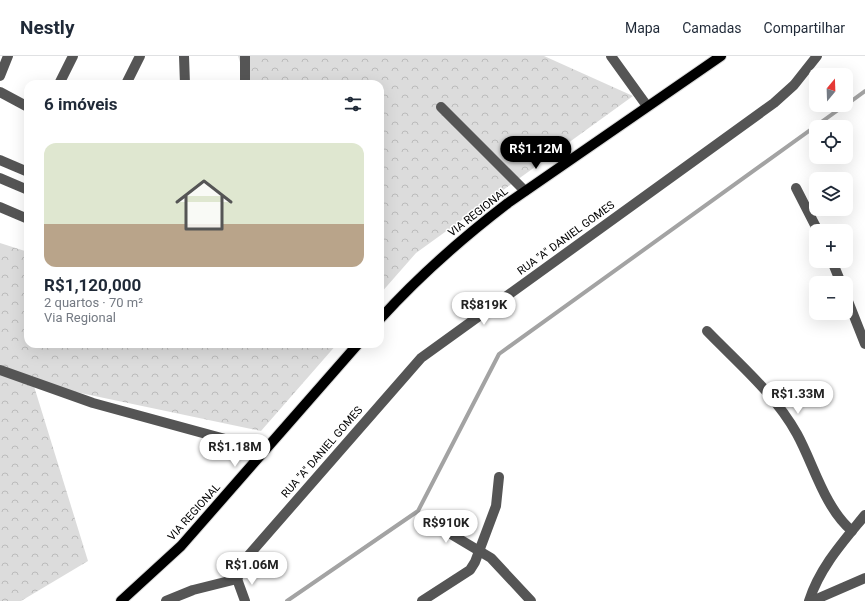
<!DOCTYPE html>
<html lang="pt">
<head>
<meta charset="utf-8">
<style>
	body { margin:0; font-family:Roboto,sans-serif; background:#f6f6f7; color:#1f2937; height:100vh; display:flex; flex-direction:column; font-size:15px; white-space:nowrap }
	* { box-sizing:border-box; margin:0 }
	p { font-size:13px; color:#747a83 }
	.icon { flex:none; width:22px; height:22px; fill:none; stroke:currentColor; stroke-width:2; stroke-linecap:round; stroke-linejoin:round }
	.map { position:relative; flex:1; overflow:hidden }
	.sheet { position:absolute; left:24px; top:24px; width:360px; height:268px; display:flex; flex-direction:column; background:#fff; border-radius:12px; box-shadow:0 4px 16px #0002 }
	.sheet>* { flex:none }
	.needle { width:26px; rotate:19deg }
	.buttons { position:absolute; left:809px; top:12px; display:grid; gap:8px }
	.buttons a { display:grid; place-items:center; width:44px; height:44px; border-radius:8px; background:#fff; box-shadow:0 4px 16px #0002; font-size:20px }
	.price { position:absolute; translate:-50% -34px; padding:0 9px; border-radius:14px; background:#fff; color:#222; font-size:13px; line-height:26px; filter:drop-shadow(0 1px 2px #0008) }
	.price::after { content:''; position:absolute; left:50%; top:24px; width:12px; height:9px; margin-left:-6px; background:inherit; clip-path:polygon(0 0,100% 0,50% 100%) }
	.price.active { background:#000; color:#fff }
	ul { padding:0; list-style:none }
	li { display:grid; align-content:center; gap:8px; height:212px; padding:0 20px }
	li span { display:grid; place-items:center; height:124px; border-radius:12px; color:#555 }
	li>.icon { margin-inline-start:auto }
	span .icon { width:72px; height:72px; fill:#fffc; stroke-width:1 }
	li b { font-size:17px }
	h2 { display:flex; justify-content:space-between; align-items:center; height:48px; padding:0 20px; font-size:17px }
	header { display:flex; align-items:center; gap:24px; box-sizing:border-box; height:56px; padding:0 20px; background:#fff; border-bottom:1px solid #e0e1e3 }
	header strong { font-size:19px }
	nav { display:flex; gap:22px; margin-inline-start:auto; font-size:14px }
	.map>svg:first-child { display:block }
	.forest { fill:url(#forest-crowns) }
	.lines { fill:none; stroke-linecap:round; stroke-linejoin:round }
	.stream { stroke:#a3a3a3; stroke-width:4 }
	.major-casing { stroke:#dbdbdb; stroke-width:12 }
	.minor { stroke:#555; stroke-width:10 }
	.major { stroke:#000; stroke-width:10 }
	.labels { text-anchor:middle; dominant-baseline:central; stroke-width:3; stroke-linejoin:round; paint-order:stroke }
	.street-label { font-size:11px; fill:#000; stroke:#fff }
</style>
</head>
<body>
<header>
<strong>Nestly</strong>
<nav><a>Mapa</a><a>Camadas</a><a>Compartilhar</a></nav>
</header>
<div class="map">
<svg width="865" height="545" viewBox="0 0 865 545">
	<defs>
		<pattern id="forest-crowns" width="20" height="18" patternUnits="userSpaceOnUse"><rect width="20" height="18" fill="#dcdcdc"/><path d="M2 6a3 3 0 1 1 6 0M12 15a3 3 0 1 1 6 0" fill="none" stroke="#bbb"/></pattern>
	</defs>
	<rect width="100%" height="100%" fill="#fff"/>
	<!-- forest -->
	<g class="forest">
		<path d="M238 0H544L633 40 416 197 380 238V28H247Z"/>
		<path d="M0 187 28 196V288H337L261 375 33 327 88 505 21 545H0Z"/>
	</g>
	<g class="lines">
		<!-- stream -->
		<g class="stream">
			<path d="M846 49 865 35"/>
			<path d="M287 545 418 455 499 298 845 49"/>
		</g>
		<!-- major casing -->
		<g class="major-casing">
			<g id="major">
				<path d="M380 263C419 220 461 183 508 147L721 0"/>
				<path d="M121 545 181 490 358 288"/>
			</g>
		</g>
		<!-- minor -->
		<g class="minor">
			<path d="M184 0 185 28"/>
			<path d="M245 0V28"/>
			<path d="M611 0 647 50"/>
			<path d="M0 20 8 0"/>
			<path d="M59 28 73 0"/>
			<path d="M126 28 140 0"/>
			<path d="M0 36 28 51"/>
			<path d="M441 51 525 135"/>
			<path d="M0 104 28 116"/>
			<path d="M0 122 28 134"/>
			<path d="M796 132 818 175"/>
			<path d="M0 151 28 163"/>
			<path d="M832 205 841 227"/>
			<path d="M846 240 865 288"/>
			<path d="M707 275C738 307 775 338 797 378 814 409 824 451 852 475"/>
			<path d="M0 314 93 347 265 394"/>
			<path d="M424 462 491 502 531 545"/>
			<path d="M237 523 245 545"/>
			<path d="M166 545 193 534 237 523 248 500 421 302 774 47 794 29 817 0"/>
			<path d="M422 545 470 514 475 506 496 450 499 421"/>
			<path d="M809 545C820 511 843 486 865 459"/>
			<path d="M812 545 865 522"/>
		</g>
		<!-- major -->
		<use href="#major" class="major"/>
	</g>
	<g class="labels">
		<!-- street labels -->
		<g class="street-label">
			<text transform="translate(478 156) rotate(-38)">VIA REGIONAL</text>
			<text transform="translate(566 182) rotate(-36)">RUA "A" DANIEL GOMES</text>
			<text transform="translate(322 396) rotate(-49)">RUA "A" DANIEL GOMES</text>
			<text transform="translate(194 456) rotate(-48)">VIA REGIONAL</text>
		</g>
	</g>
</svg>
<div class="buttons">
<a><svg class="needle" viewBox="-14 -14 28 28"><path d="M0-13l5 13h-10z" fill="#e53935"/><path d="M0 13l5-13h-10z" fill="#747a83"/></svg></a>
<a><svg class="icon" aria-label="locate" viewBox="0 0 24 24"><circle cx="12" cy="12" r="6"/><path d="M12 2v4M12 18v4M2 12h4M18 12h4"/></svg></a>
<a><svg class="icon" aria-label="layers" viewBox="0 0 24 24"><path d="M12 4l9 5-9 5-9-5zM3 14l9 5 9-5"/></svg></a>
<a>+</a>
<a>−</a>
</div>
<b class="price active" style="left:536px;top:114px">R$1.12M</b>
<b class="price" style="left:484px;top:270px">R$819K</b>
<b class="price" style="left:798px;top:359px">R$1.33M</b>
<b class="price" style="left:235px;top:412px">R$1.18M</b>
<b class="price" style="left:446px;top:488px">R$910K</b>
<b class="price" style="left:252px;top:530px">R$1.06M</b>
<section class="sheet">
<h2>6 imóveis<svg class="icon" aria-label="filters" viewBox="0 0 24 24"><path d="M4 7h16M4 17h16"/><circle cx="9" cy="7" r="2"/><circle cx="15" cy="17" r="2"/></svg></h2>
<ul>
<li><span style="background:linear-gradient(#dfe7d0 65%,#b9a48a 0)"><svg class="icon" aria-label="home" viewBox="0 0 24 24"><path d="M3 11l9-7 9 7M6 9v11h12V9"/></svg></span><div><b>R$1,120,000</b><p>2 quartos · 70 m²</p><p>Via Regional</p></div></li>
</ul>
</section>
</div>
</body>
</html>
